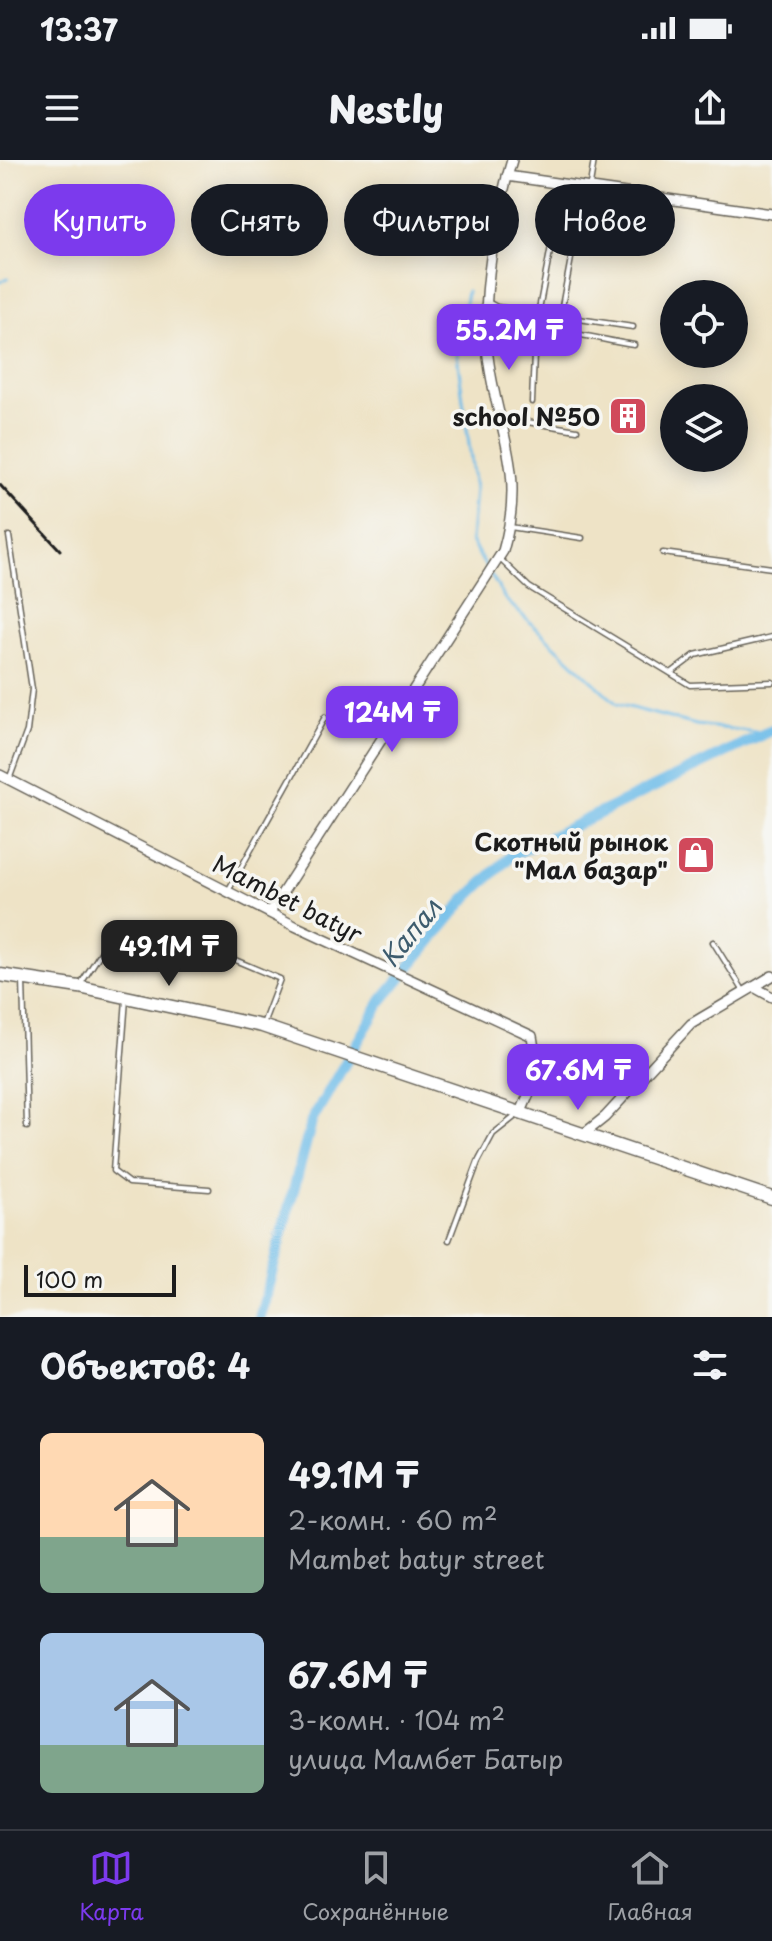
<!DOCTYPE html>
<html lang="ru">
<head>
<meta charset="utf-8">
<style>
	body { margin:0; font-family:"Playpen Sans",sans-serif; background:#242831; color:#f1f3f6; height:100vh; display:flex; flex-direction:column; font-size:30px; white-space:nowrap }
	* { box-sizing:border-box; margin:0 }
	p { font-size:26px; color:#9ea1a6 }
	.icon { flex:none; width:44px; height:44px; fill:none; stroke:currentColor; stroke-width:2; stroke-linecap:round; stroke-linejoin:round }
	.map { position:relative; height:1157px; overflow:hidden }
	.drawer { display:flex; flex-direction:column; background:#171b24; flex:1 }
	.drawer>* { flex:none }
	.banner { position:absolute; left:24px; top:24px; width:724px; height:72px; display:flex; gap:16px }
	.tools { position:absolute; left:660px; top:120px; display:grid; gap:16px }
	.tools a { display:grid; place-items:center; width:88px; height:88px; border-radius:50%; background:#171b24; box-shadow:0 4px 20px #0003; font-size:40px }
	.scale { position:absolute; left:24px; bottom:20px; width:152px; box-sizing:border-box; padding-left:8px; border:4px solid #1c1c1c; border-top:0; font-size:22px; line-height:28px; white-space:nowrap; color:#1c1c1c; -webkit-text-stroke:6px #f6f6f2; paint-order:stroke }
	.price { position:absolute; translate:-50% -68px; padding:0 18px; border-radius:16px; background:#7c3aed; color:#fff; font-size:26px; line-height:52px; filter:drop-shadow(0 2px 4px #0008) }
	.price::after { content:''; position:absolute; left:50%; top:48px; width:24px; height:18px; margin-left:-12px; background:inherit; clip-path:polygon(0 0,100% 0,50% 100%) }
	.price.active { background:#222; color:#fff }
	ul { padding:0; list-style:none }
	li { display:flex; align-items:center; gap:24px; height:200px; padding:0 40px }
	li span { display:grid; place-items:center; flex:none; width:224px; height:160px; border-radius:12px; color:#555 }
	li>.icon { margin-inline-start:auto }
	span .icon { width:96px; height:96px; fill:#fffc; stroke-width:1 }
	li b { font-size:34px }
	h2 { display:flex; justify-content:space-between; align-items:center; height:96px; padding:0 40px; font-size:34px }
	.pill { padding:0 28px; border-radius:36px; background:#171b24; box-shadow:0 4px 20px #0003; font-size:28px; line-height:72px }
	.pill.active { background:#7c3aed; color:#fff }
	.status { display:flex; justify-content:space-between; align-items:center; height:56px; padding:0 40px; background:#171b24; direction:ltr }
	.status svg { height:22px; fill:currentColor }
	header { display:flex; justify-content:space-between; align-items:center; height:104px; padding:0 40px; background:#171b24; font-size:36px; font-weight:800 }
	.tabs { display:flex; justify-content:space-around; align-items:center; height:112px; border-top:2px solid #363941; background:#171b24; font-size:22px; color:#9ea1a6 }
	.tabs a { display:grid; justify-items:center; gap:4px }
	.tabs .active { color:#7c3aed }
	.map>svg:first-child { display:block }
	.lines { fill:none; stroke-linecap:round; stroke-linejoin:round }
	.stream { stroke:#6fbde9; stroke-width:3 }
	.canal { stroke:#6fbde9; stroke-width:11 }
	.service-casing { stroke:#666258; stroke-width:7 }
	.minor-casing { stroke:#666258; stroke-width:12 }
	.secondary-casing { stroke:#666258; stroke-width:15 }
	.service { stroke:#fff; stroke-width:4 }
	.minor { stroke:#fff; stroke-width:9 }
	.secondary { stroke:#fff; stroke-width:12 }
	.rail { stroke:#1c1c1c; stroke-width:3 }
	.labels { text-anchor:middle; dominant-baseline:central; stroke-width:7; stroke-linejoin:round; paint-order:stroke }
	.poi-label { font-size:24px; font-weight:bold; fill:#1c1c1c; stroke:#f6f6f2; text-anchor:end }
	.street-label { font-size:24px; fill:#1c1c1c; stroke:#f6f6f2 }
	.water-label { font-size:26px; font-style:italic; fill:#3d5c6e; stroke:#f6f6f2 }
</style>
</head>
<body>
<div class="status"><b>13:37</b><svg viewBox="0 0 49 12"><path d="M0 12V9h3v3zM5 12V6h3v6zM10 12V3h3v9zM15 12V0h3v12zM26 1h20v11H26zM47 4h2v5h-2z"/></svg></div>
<header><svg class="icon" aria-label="menu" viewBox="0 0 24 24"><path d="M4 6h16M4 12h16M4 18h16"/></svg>Nestly<svg class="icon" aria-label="share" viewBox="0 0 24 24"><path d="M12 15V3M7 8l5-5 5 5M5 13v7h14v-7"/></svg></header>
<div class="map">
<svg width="772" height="1157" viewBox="0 0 772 1157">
	<rect width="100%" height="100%" fill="#f6f6f2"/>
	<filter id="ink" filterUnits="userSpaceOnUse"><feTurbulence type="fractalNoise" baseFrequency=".0125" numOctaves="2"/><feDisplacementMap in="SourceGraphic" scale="16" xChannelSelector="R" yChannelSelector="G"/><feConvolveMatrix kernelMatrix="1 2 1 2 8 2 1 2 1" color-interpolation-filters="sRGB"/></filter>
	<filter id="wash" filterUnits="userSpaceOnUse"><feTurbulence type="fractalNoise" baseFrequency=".006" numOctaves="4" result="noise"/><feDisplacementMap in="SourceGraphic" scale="32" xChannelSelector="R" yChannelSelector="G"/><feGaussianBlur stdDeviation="1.8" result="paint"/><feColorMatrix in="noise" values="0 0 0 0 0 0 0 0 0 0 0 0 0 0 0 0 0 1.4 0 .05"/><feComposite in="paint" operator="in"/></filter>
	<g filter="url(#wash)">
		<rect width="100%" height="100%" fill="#eee3c6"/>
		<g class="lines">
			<!-- stream -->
			<g class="stream">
				<path d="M0 122 8 118"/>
				<path d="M467 131 457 195 475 329 471 381 487 409"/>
				<path d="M491 415 505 439 617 544 696 565 765 573"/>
			</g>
			<!-- canal -->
			<path class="canal" d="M260 1157 312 960 382 840 464 741 511 696 772 570"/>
		</g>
	</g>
	<g filter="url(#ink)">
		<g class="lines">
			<!-- service casing -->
			<g class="service-casing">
				<g id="service">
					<path d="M590 25 594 0"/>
					<path d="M486 141 497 147 633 167"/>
					<path d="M489 188C529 156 587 178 634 185"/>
					<path d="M532 242 535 170 553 76 575 77 557 173"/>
					<path d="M502 258 577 270"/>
					<path d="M510 367 582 378"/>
					<path d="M9 376 32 529 27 571 10 617"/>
					<path d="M663 393 772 408"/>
					<path d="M501 400 529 427 690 525 772 522"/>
					<path d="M671 513 695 495 772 477"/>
					<path d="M228 731 325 557"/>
					<path d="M713 782 743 830"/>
					<path d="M23 820 27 967"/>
					<path d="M80 825 111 777 152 765 280 819 263 864"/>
					<path d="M126 839 113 1011 129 1023 209 1029"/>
					<path d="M449 1080 478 1002 493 974 517 955"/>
				</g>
			</g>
			<!-- minor casing -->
			<g class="minor-casing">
				<g id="minor">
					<path d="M507 16 772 54"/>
					<path d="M0 615 295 766 532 876 538 913 521 952"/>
					<path d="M270 752 503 391C528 305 494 267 487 187 482 134 496 51 512 0"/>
					<path d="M754 827 772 837"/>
					<path d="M585 973 605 957 691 864 772 816"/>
				</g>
			</g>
			<!-- secondary casing -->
			<g class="secondary-casing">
				<path id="secondary" d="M0 815 79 827 262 866 772 1038"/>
			</g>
			<!-- service -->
			<use href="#service" class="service"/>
			<!-- minor -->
			<use href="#minor" class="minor"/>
			<!-- secondary -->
			<use href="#secondary" class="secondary"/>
			<!-- rail -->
			<path class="rail" d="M0 325 60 390"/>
		</g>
	</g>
	<!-- icons -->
	<defs>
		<g id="building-square" transform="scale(2)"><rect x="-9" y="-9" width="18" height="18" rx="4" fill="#d1495b" stroke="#f6f6f2"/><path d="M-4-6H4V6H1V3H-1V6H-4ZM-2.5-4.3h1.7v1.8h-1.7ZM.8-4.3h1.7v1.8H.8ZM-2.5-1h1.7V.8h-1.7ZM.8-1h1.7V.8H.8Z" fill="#fff"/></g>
		<g id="shop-square" transform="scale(2)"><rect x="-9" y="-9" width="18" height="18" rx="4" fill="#d1495b" stroke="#f6f6f2"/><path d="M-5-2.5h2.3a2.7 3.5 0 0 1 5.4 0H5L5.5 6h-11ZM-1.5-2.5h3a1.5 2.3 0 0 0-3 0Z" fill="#fff"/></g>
	</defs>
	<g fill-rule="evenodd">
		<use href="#building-square" x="628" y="256"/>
		<use href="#shop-square" x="696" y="695"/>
	</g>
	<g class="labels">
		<!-- poi labels -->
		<g class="poi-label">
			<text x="600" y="256">school №50</text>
			<text x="668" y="681">Скотный рынок<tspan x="668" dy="28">"Мал базар"</tspan></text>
		</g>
		<!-- street labels -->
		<g class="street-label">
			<text transform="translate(288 738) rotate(27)">Mambet batyr</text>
		</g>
		<!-- water labels -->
		<g class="water-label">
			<text transform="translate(410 772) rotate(-51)">Капал</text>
		</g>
	</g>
</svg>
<div class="tools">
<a><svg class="icon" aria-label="locate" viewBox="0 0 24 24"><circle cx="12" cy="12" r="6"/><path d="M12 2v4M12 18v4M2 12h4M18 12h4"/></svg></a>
<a><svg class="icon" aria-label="layers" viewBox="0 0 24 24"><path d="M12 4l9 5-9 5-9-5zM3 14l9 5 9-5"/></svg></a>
</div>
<div class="scale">100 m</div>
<b class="price" style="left:509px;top:212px">55.2M ₸</b>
<b class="price" style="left:392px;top:594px">124M ₸</b>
<b class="price active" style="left:169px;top:828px">49.1M ₸</b>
<b class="price" style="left:578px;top:952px">67.6M ₸</b>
<div class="banner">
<a class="pill active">Купить</a>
<a class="pill">Снять</a>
<a class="pill">Фильтры</a>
<a class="pill">Новое</a>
</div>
</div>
<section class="drawer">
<h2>Объектов: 4<svg class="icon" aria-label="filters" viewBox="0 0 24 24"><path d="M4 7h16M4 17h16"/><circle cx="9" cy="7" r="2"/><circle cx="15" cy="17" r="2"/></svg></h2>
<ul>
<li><span style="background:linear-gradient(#ffd9b3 65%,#7fa58c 0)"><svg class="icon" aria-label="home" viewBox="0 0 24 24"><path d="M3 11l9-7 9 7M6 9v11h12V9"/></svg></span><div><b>49.1M ₸</b><p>2-комн. · 60 m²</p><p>Mambet batyr street</p></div></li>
<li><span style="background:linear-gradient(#a9c7e8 70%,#7fa58c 0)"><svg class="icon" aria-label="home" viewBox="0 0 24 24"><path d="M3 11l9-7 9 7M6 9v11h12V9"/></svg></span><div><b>67.6M ₸</b><p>3-комн. · 104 m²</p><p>улица Мамбет Батыр</p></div></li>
</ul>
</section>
<nav class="tabs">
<a class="active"><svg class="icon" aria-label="map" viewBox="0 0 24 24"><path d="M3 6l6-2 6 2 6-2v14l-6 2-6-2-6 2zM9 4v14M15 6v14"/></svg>Карта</a>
<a><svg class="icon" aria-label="saved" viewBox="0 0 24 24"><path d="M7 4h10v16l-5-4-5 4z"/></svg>Сохранённые</a>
<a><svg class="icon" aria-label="home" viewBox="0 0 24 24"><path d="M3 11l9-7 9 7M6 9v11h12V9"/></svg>Главная</a>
</nav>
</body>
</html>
